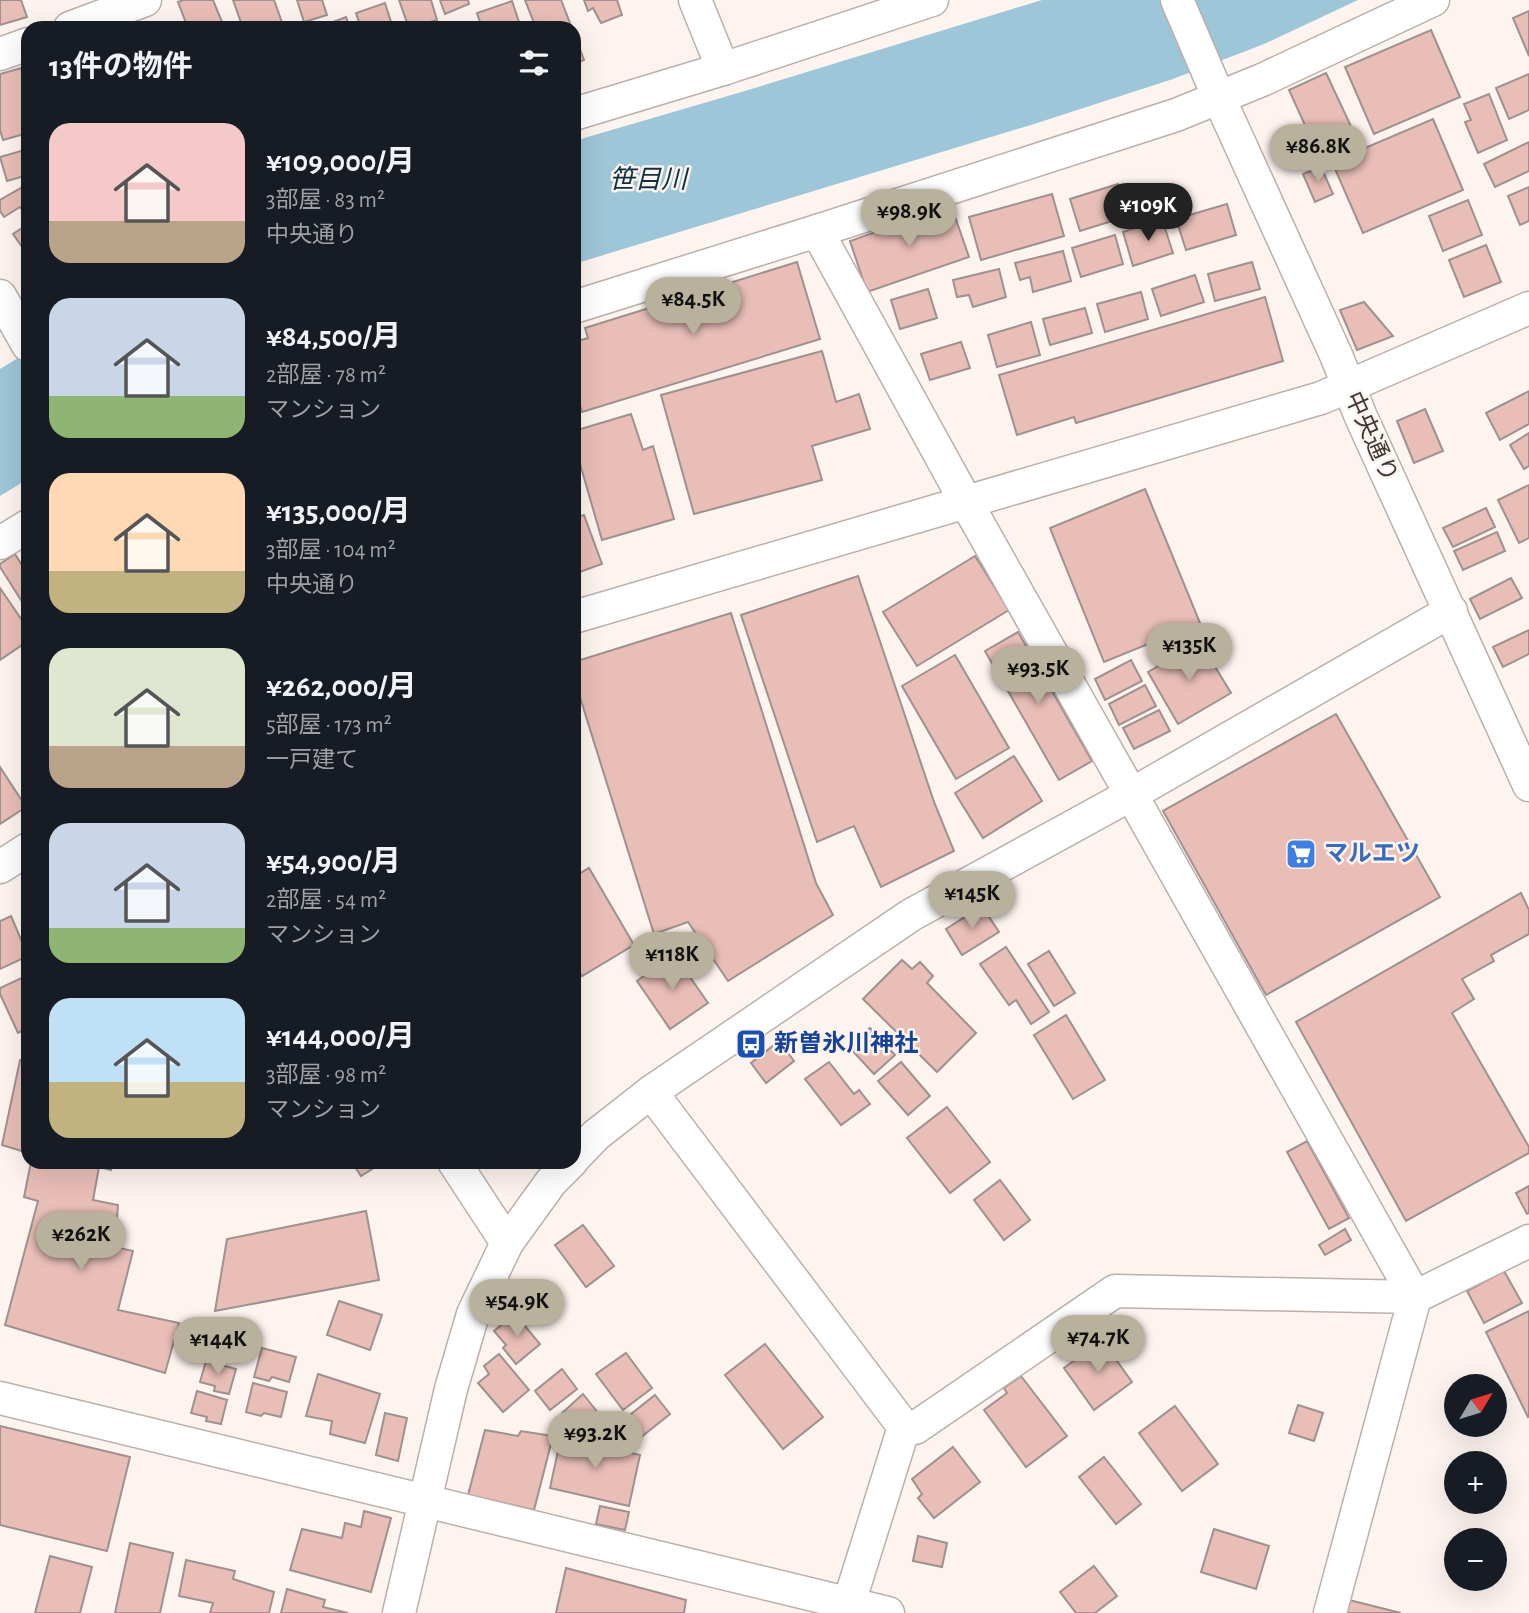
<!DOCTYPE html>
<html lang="ja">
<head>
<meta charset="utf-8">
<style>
	body { margin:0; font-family:"Alegreya Sans","Noto Sans JP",sans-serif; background:#20242c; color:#f1f3f6; height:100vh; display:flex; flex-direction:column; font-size:26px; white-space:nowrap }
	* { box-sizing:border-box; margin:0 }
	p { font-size:23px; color:#9ea1a6 }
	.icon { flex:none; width:38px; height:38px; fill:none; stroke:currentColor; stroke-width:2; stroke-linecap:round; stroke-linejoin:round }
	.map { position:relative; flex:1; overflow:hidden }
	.side { position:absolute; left:21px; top:21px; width:560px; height:1148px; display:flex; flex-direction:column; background:#171b24; border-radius:21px; box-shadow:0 7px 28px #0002 }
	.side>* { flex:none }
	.needle { width:46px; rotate:52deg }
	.controls { position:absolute; left:1444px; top:1374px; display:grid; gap:14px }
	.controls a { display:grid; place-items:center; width:63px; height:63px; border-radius:50%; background:#171b24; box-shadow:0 7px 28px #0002; font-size:35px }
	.price { position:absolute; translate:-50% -60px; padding:0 16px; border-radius:24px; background:#b8b19c; color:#111; font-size:23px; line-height:46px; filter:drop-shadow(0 2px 4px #0008) }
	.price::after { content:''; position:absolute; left:50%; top:42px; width:21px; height:16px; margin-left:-10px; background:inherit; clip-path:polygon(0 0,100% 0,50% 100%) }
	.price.current { background:#222; color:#fff }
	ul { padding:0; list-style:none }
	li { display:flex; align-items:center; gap:21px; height:175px; padding:0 28px }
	li span { display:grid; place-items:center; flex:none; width:196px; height:140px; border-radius:21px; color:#555 }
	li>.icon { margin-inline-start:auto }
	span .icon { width:84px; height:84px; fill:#fffc; stroke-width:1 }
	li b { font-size:30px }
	h2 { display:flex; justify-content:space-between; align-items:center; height:84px; padding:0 28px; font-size:30px }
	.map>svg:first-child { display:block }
	.water { fill:#9dc6d8 }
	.building { fill:#e9beb7; stroke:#9e918f; stroke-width:2 }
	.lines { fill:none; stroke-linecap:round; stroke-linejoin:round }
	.minor-casing { stroke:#bcb0ab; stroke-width:35 }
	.minor { stroke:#fff; stroke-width:32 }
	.labels { text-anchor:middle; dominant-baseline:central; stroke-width:5; stroke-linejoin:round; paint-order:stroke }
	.street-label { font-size:24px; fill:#3c3735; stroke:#fdf3ef }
	.shop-label { font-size:24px; font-weight:bold; fill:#366cbe; stroke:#fdf3ef; text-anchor:start }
	.transit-label { font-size:24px; font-weight:bold; fill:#164399; stroke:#fdf3ef; text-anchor:start }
	.water-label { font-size:26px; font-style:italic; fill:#0b303f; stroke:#fdf3ef }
</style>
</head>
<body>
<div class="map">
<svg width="1529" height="1613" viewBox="0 0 1529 1613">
	<rect width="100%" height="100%" fill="#fdf3ef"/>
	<!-- water -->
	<g class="water">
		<path d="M1042 0H1358L1264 44 1173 79 1034 124 574 264V141L745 91Z"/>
		<path d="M28 352V479L0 496V369Z"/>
	</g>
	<!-- building -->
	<g class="building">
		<path d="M0 0H21L27 17 0 25Z"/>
		<path d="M183 0H213L222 22 206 28H188L178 2Z"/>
		<path d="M233 0H274L284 28H243Z"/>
		<path d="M297 0H322L327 15 304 22Z"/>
		<path d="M399 0H431L437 20 409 28Z"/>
		<path d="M440 0H468L469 4 445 14Z"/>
		<path d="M525 0H561L572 28H536Z"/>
		<path d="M584 0H617L622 15 601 23 593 8 588 11Z"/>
		<path d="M512 1 521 28H482L477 13Z"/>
		<path d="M385 3 393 28H361L356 13Z"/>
		<path d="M1529 11V56L1513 18Z"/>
		<path d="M346 17 350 28H317Z"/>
		<path d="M1431 30 1460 97 1374 134 1345 67Z"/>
		<path d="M574 33 584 60 574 64Z"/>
		<path d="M21 68 28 91V133L3 140 0 130V74Z"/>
		<path d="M1326 73 1356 137 1318 154 1289 90Z"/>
		<path d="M1529 74V110L1509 119 1496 88Z"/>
		<path d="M1489 94 1507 140 1478 153 1465 122 1471 120 1464 104Z"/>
		<path d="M1433 119 1463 190 1363 233 1332 162Z"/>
		<path d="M1529 142V171L1495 187 1484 164Z"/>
		<path d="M28 149V175L7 181 0 157Z"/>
		<path d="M1321 167 1333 194 1315 202 1303 174Z"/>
		<path d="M28 184V211L25 214 20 207 4 217 0 211V200Z"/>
		<path d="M1118 184 1128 216 1080 231 1070 199Z"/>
		<path d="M1529 187V221L1520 225 1508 196Z"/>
		<path d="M1052 194 1064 236 981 260 969 217Z"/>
		<path d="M1468 200 1482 235 1443 251 1429 216Z"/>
		<path d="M1227 204 1236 235 1186 250 1176 219Z"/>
		<path d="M951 205 969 257 867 292 850 241Z"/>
		<path d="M1162 219 1173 253 1133 266 1123 232Z"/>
		<path d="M28 224V253L27 254 13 234Z"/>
		<path d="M1115 235 1123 264 1081 277 1072 248Z"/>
		<path d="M1486 245 1501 282 1464 297 1449 260Z"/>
		<path d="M1063 251 1071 281 1033 292 1030 277 1020 280 1015 263Z"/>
		<path d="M797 262 820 339 582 412 574 384V342L588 338 585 328Z"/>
		<path d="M1252 262 1260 289 1215 301 1208 274Z"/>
		<path d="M999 269 1006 297 973 307 969 295 957 297 953 280Z"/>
		<path d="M1195 275 1204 302 1161 316 1152 289Z"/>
		<path d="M928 289 937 318 900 329 891 300Z"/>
		<path d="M1141 292 1148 319 1105 332 1097 304Z"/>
		<path d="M1265 297 1283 361 1076 423 1074 417 1017 435 999 375Z"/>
		<path d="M1364 302 1393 336 1357 350 1340 310Z"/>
		<path d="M1085 308 1092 333 1050 345 1043 319Z"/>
		<path d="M1031 322 1040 355 997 367 988 335Z"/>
		<path d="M961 342 970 368 930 380 921 354Z"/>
		<path d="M822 351 836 402 859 394 870 429 812 446 822 480 694 514 661 395Z"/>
		<path d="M1529 391V424L1500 440 1486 413Z"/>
		<path d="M1425 409 1443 451 1414 463 1397 421Z"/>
		<path d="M631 414 643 450 653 446 674 519 602 540 574 443V431Z"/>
		<path d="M1529 433V466L1524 469 1510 445Z"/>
		<path d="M1529 485V538L1519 543 1498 500Z"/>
		<path d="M1145 489 1200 623 1104 662 1050 528Z"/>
		<path d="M1486 508 1495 527 1453 547 1443 528Z"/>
		<path d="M584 515 602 564 574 574V518Z"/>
		<path d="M1497 532 1505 551 1463 570 1454 551Z"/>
		<path d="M15 554 28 575V611L0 567V564Z"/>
		<path d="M975 556 1009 610 917 666 883 612Z"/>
		<path d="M858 576 934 802 954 851 881 887 854 826 817 842 741 615Z"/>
		<path d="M1511 578 1522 598 1480 619 1470 599Z"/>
		<path d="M0 588 28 629V641L0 660Z"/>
		<path d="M731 613 816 883 833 915 728 981 688 922 654 934 574 678V662Z"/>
		<path d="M1529 630V654L1503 667 1493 647Z"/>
		<path d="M1018 632 1092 761 1059 780 985 651Z"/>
		<path d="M1200 642 1231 693 1178 724 1148 672Z"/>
		<path d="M955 655 1009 748 956 779 902 686Z"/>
		<path d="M1131 660 1142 681 1105 700 1095 679Z"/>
		<path d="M1145 685 1156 706 1119 725 1109 704Z"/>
		<path d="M1159 710 1170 731 1134 749 1123 728Z"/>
		<path d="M1336 714 1440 897 1266 995 1163 811Z"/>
		<path d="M1014 756 1042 801 983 838 955 793Z"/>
		<path d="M0 767 26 807 0 824Z"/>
		<path d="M589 868 634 945 582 976 574 962V877Z"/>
		<path d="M1521 893 1529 910V934L1491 955 1494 961 1462 979 1474 999 1452 1013 1529 1147V1153L1406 1221 1296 1022Z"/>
		<path d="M982 906 999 932 962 955 946 929Z"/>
		<path d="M11 916 28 956 0 969V921Z"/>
		<path d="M1006 947 1049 1012 1031 1024 1016 1000 1009 1005 980 964Z"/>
		<path d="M1049 951 1075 993 1054 1006 1028 964Z"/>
		<path d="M674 954 708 1003 670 1029 637 981Z"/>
		<path d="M902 960 912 969 920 962 933 976 927 983 976 1033 937 1072 863 999Z"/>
		<path d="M28 975V1028L18 1033 0 994V988Z"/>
		<path d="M1066 1015 1105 1080 1073 1099 1034 1035Z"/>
		<path d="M870 1028 895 1055 874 1074 849 1047Z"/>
		<path d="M779 1041 794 1061 766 1083 751 1063Z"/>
		<path d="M20 1060 28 1061V1153L2 1145Z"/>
		<path d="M829 1062 854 1094 859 1090 870 1104 841 1125 805 1079Z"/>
		<path d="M901 1062 930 1096 908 1115 878 1081Z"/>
		<path d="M947 1107 990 1162 950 1193 907 1138Z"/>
		<path d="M1307 1141 1349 1218 1329 1229 1287 1152Z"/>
		<path d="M31 1162H113L111 1170 99 1167 93 1200 118 1205 115 1247 133 1251 118 1310 179 1323 165 1373 5 1325 38 1201 24 1197Z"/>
		<path d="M352 1162H383L361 1176Z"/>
		<path d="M1000 1180 1030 1220 1004 1240 974 1200Z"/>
		<path d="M1529 1186V1213L1527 1214 1516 1193Z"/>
		<path d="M366 1211 379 1280 215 1311 227 1239Z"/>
		<path d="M583 1225 614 1266 586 1287 555 1245Z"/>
		<path d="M1345 1229 1351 1240 1325 1255 1319 1245Z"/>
		<path d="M1504 1271 1522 1303 1484 1323 1467 1291Z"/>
		<path d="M339 1301 382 1315 370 1350 327 1335Z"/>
		<path d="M1529 1311V1416L1528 1417 1486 1332Z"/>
		<path d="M515 1314 540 1344 516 1364 503 1348 506 1345 494 1331Z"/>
		<path d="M214 1326 244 1335 237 1360 222 1356 223 1352 208 1348Z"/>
		<path d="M1102 1340 1132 1382 1094 1410 1064 1368Z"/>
		<path d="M765 1344 823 1417 783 1449 725 1375Z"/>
		<path d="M262 1348 296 1357 289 1382 272 1377 269 1381 254 1377Z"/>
		<path d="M626 1353 652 1388 623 1410 596 1374Z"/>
		<path d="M499 1354 529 1390 503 1412 478 1383 489 1374 484 1366Z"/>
		<path d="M206 1361 236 1369 229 1394 214 1391 215 1386 200 1382Z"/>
		<path d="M562 1369 577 1389 550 1410 535 1391Z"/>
		<path d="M318 1374 380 1394 365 1443 330 1434 332 1421 306 1416Z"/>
		<path d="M1021 1376 1067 1436 1026 1467 984 1410 1007 1393 1004 1388Z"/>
		<path d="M253 1383 287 1392 281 1417 264 1413 261 1416 246 1412Z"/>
		<path d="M197 1391 227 1400 221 1424 206 1421 207 1417 191 1413Z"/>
		<path d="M583 1394 607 1424 595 1434 584 1421 575 1429 562 1413Z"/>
		<path d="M655 1395 670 1414 635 1442 621 1422Z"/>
		<path d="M1298 1405 1323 1413 1314 1441 1289 1433Z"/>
		<path d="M1175 1406 1218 1464 1182 1491 1139 1433Z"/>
		<path d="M385 1413 407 1418 398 1461 376 1455Z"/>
		<path d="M0 1426 130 1457 107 1551 0 1525Z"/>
		<path d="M485 1430 518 1436 521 1431 553 1436 534 1510 468 1495Z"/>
		<path d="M561 1437 640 1455 629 1506 550 1488Z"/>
		<path d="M953 1447 980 1482 934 1518 918 1498 922 1494 912 1479Z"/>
		<path d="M1104 1457 1141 1504 1116 1524 1079 1477Z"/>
		<path d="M600 1506 629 1512 625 1530 596 1524Z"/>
		<path d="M364 1511 391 1518 371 1592 290 1570 302 1529 342 1538 345 1523 361 1527Z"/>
		<path d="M1214 1529 1269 1546 1256 1589 1201 1572Z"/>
		<path d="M918 1536 947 1543 942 1567 913 1561Z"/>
		<path d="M130 1543 173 1553 160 1613H115Z"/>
		<path d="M50 1556 92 1567 80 1613H35Z"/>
		<path d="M186 1560 235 1571 233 1579 274 1592 269 1613H210L213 1603 179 1596Z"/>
		<path d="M1094 1566 1117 1596 1095 1613H1076L1060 1592Z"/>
		<path d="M566 1568 686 1600 684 1613H556Z"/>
		<path d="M287 1589 325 1600 323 1607 348 1613H281Z"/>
		<path d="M1349 1600 1401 1613H1346Z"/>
	</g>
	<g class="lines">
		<!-- minor casing -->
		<g class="minor-casing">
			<g id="minor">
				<path d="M695 0 723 69"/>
				<path d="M1177 0 1219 98 1336 355 1361 417 1529 785"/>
				<path d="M70 28 145 0"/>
				<path d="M0 54 28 44"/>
				<path d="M574 114 723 69 932 0"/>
				<path d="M817 231 966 502 1415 1297 1330 1613"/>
				<path d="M0 296 28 345"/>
				<path d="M574 307 817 231 1176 115 1262 80 1433 0"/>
				<path d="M0 543 28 526"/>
				<path d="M574 617 1321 398 1529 308"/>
				<path d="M0 867 28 849"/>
				<path d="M651 1092 904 1427 849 1603"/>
				<path d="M574 1158 596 1135 651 1092 911 915 1132 794 1451 611"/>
				<path d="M454 1162 507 1243"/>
				<path d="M0 1398 888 1613"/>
				<path d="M904 1427 915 1428 1115 1291 1415 1297 1529 1241"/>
				<path d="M399 1613 451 1389 473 1314 507 1243 551 1182 571 1162"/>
			</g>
		</g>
		<!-- minor -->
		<use href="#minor" class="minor"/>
	</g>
	<!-- icons -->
	<defs>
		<g id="supermarket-square" transform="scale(1.575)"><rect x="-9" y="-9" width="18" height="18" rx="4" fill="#3f7fe0" stroke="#fdf3ef"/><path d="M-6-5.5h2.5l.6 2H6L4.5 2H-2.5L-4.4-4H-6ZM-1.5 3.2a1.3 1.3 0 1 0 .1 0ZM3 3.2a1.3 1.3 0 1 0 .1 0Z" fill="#fff"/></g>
		<g id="bus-square" transform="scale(1.575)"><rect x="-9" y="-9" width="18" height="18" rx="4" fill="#1a4fb4" stroke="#fdf3ef"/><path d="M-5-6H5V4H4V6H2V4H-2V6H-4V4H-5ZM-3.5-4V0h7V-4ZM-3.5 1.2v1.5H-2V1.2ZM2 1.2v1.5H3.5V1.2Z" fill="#fff"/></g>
	</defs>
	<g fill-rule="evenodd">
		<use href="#supermarket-square" x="1301" y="854"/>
		<use href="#bus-square" x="751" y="1044"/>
	</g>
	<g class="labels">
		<!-- street labels -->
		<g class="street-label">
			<text transform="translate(1371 437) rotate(66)">中央通り</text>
		</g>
		<!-- shop labels -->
		<g class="shop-label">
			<text x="1324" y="854">マルエツ</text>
		</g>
		<!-- transit labels -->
		<g class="transit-label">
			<text x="774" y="1044">新曽氷川神社</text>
		</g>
		<!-- water labels -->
		<g class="water-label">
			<text x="648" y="180">笹目川</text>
		</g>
	</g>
</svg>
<div class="controls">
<a><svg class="needle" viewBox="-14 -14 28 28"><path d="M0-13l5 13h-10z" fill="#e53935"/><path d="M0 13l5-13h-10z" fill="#9ea1a6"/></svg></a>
<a>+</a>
<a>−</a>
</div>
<b class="price" style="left:1318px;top:184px">¥86.8K</b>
<b class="price current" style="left:1148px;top:243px">¥109K</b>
<b class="price" style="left:909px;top:249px">¥98.9K</b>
<b class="price" style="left:693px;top:337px">¥84.5K</b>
<b class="price" style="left:1189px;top:683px">¥135K</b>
<b class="price" style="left:1038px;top:706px">¥93.5K</b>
<b class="price" style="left:972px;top:931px">¥145K</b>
<b class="price" style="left:672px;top:992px">¥118K</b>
<b class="price" style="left:81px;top:1272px">¥262K</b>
<b class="price" style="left:517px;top:1339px">¥54.9K</b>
<b class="price" style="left:1098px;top:1375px">¥74.7K</b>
<b class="price" style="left:218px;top:1377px">¥144K</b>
<b class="price" style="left:595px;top:1471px">¥93.2K</b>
<section class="side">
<h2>13件の物件<svg class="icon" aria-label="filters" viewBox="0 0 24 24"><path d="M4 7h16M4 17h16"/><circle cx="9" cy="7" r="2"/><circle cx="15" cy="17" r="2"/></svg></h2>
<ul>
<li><span style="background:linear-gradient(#f6c9c9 70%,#b9a48a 0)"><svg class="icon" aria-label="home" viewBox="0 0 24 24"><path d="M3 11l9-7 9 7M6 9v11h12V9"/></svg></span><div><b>¥109,000/月</b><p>3部屋 · 83 m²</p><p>中央通り</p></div></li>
<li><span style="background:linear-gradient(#c9d6e8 70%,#8fb573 0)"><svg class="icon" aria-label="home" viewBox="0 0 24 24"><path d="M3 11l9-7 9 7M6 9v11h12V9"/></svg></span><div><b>¥84,500/月</b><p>2部屋 · 78 m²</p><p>マンション</p></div></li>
<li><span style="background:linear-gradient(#ffd9b3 70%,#c2b280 0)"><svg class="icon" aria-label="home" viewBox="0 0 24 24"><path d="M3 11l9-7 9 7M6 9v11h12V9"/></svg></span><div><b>¥135,000/月</b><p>3部屋 · 104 m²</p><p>中央通り</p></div></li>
<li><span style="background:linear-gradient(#dfe7d0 70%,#b9a48a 0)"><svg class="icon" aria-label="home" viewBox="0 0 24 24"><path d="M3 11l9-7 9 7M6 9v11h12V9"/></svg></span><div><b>¥262,000/月</b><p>5部屋 · 173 m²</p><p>一戸建て</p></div></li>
<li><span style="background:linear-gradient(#c9d6e8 75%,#8fb573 0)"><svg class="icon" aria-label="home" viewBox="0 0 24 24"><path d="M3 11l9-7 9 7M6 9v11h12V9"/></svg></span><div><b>¥54,900/月</b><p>2部屋 · 54 m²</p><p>マンション</p></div></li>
<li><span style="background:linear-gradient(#bfe0f5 60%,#c2b280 0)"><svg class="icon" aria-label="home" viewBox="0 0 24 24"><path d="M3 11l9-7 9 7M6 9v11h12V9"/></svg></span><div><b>¥144,000/月</b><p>3部屋 · 98 m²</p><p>マンション</p></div></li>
</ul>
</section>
</div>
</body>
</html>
